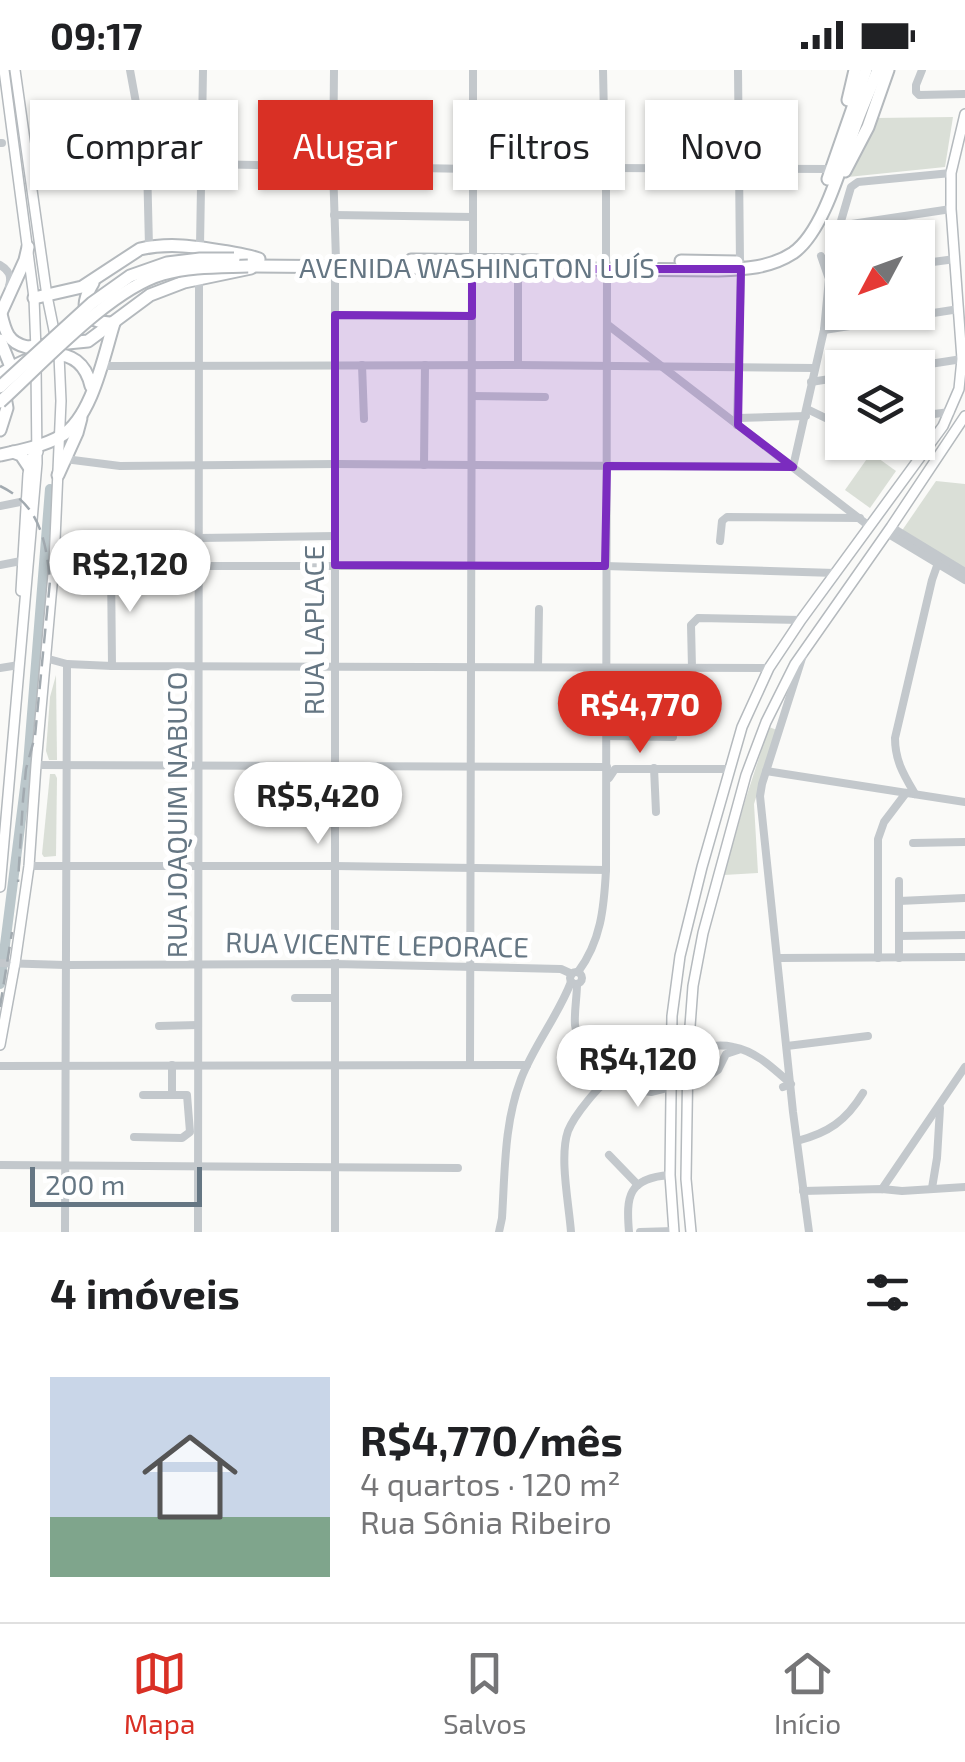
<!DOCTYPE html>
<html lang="pt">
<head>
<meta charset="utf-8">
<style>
	body { margin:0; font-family:"Exo 2",sans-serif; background:#f2f2f2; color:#202124; height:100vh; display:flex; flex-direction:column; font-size:38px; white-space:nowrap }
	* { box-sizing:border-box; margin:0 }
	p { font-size:32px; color:#757577 }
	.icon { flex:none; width:55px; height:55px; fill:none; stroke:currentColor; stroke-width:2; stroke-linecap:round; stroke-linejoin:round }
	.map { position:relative; height:1162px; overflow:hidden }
	.drawer { display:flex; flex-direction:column; background:#fff; flex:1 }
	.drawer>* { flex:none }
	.top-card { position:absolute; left:30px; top:30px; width:905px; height:90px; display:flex; gap:20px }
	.needle { width:65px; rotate:229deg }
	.fabs { position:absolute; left:825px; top:150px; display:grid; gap:20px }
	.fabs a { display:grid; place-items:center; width:110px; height:110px; border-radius:0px; background:#fff; box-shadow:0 2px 8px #0004; font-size:50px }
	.scale { position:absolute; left:30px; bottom:25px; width:172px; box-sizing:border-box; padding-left:10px; border:5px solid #657683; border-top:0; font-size:28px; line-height:35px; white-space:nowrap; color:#657683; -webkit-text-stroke:8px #fff; paint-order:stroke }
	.price { position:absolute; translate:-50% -85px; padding:0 22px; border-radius:35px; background:#fff; color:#222; font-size:32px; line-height:65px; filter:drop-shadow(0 2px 5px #0008) }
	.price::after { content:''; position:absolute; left:50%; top:60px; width:30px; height:22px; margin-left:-15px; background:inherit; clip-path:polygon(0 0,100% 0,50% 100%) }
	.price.active { background:#d93025; color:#fff }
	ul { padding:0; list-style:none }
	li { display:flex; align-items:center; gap:30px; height:250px; padding:0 50px }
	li+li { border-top:2px solid #e0e0e0 }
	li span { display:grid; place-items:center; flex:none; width:280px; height:200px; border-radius:0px; color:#555 }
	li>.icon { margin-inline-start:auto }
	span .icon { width:120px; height:120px; fill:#fffc; stroke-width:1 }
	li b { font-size:42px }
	h2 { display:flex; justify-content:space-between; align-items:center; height:120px; padding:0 50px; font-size:42px }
	.chip { padding:0 35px; border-radius:0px; background:#fff; box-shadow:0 2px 8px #0004; font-size:35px; line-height:90px }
	.chip.active { background:#d93025; color:#fff }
	.status { display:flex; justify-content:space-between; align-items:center; height:70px; padding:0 50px; background:#fff; direction:ltr }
	.status svg { height:28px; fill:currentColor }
	.tabs { display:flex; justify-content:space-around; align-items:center; height:140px; border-top:2px solid #e0e0e0; background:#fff; font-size:28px; color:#757577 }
	.tabs a { display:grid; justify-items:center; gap:5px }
	.tabs .active { color:#d93025 }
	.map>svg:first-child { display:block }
	.green { fill:#dadfd7 }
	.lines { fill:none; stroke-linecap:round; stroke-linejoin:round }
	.river { stroke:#bbc7cb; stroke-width:10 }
	.major-casing { stroke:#b5babe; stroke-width:12 }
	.highway-casing { stroke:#b4b9bd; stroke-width:15 }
	.minor { stroke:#c3c8cc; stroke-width:8 }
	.major { stroke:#fff; stroke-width:9 }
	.highway { stroke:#fff; stroke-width:11 }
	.rail { stroke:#a2aab0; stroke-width:2.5; stroke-dasharray:15 8; stroke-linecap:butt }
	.highway-bridge-casing { stroke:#b4b9bd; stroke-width:15; stroke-linecap:butt }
	.highway-bridge { stroke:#fff; stroke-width:11 }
	.marked { fill:#7b2cbf; fill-opacity:0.2; stroke:#7b2cbf; stroke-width:8; stroke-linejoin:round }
	.labels { text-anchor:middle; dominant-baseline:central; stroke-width:10; stroke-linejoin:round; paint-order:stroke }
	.street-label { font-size:28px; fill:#657683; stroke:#fff }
</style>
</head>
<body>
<div class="status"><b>09:17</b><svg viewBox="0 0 49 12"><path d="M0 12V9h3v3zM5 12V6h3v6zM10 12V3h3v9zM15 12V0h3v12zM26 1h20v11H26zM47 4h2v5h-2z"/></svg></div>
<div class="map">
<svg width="965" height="1162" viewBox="0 0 965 1162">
	<rect width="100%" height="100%" fill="#fafaf8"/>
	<!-- green -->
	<g class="green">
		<path d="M953 47 945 97 848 107 876 48Z"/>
		<path d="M871 383 896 401 870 438 845 420Z"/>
		<path d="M936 411 965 414V498L901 462Z"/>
		<path d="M56 605 57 690H49L46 681 50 627Z"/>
		<path d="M769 657 777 660 754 734 758 803 724 805 745 731Z"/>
		<path d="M50 704H55L57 708 56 786 44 787 42 784Z"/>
	</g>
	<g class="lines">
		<!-- river -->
		<path class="river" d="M0 914 28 694 50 419"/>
		<!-- major casing -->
		<g class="major-casing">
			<g id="major">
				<path d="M4 0 34 228 36 280"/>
				<path d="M21 521 28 404 31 388 38 382"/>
				<path d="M0 817 37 393 36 296"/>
				<path d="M0 975 15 893 29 796 36 695 54 493 61 331 59 285 47 226 15 0"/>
				<path d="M674 1162 670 1105 672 946 680 886 702 797 742 657 769 598 801 550 943 356 959 319 962 289 951 139V103L965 44"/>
				<path d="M691 1162 686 1109 688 983 693 916 703 863 746 705 766 652 795 594 891 457 965 346"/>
			</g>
		</g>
		<!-- highway casing -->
		<g class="highway-casing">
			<g id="highway">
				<path d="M848 30 855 0"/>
				<path d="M845 101 868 57 888 0"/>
				<path d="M828 109 866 0"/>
				<path d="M411 190 537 191"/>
				<path d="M681 191 737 192"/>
				<path d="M248 196 718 200C745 199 770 198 793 183 825 161 843 87 857 51 863 34 871 17 878 0"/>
				<path d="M93 213C78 238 84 253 114 253"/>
				<path d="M34 228 82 217 140 179C171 172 198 177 228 182 239 184 248 185 259 189"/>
				<path d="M1 244C5 261 8 273 27 277L88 271 150 225 184 212 251 198"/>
				<path d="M0 245 25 190 28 177"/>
				<path d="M0 270 11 297"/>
				<path d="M0 305C30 283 80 268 91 316"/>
				<path d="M0 360 7 338 4 321"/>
				<path d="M13 382 21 385 29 397"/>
				<path d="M0 385C19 381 44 376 61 366 92 348 104 285 114 253"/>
				<path d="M58 405 77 363 81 348"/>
			</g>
		</g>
		<!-- minor -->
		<g class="minor">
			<path d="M130 0 147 93 149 177"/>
			<path d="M334 0 333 97 336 190"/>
			<path d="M473 0V190"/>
			<path d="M603 0 605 94"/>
			<path d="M738 0 740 192"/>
			<path d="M922 0 916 15V22L919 25 965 24"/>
			<path d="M0 73H2"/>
			<path d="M147 93 472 99 601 98 606 94 610 98 606 103V191"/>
			<path d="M610 98 831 99"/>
			<path d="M951 139 845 155 841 151 851 117 858 112 951 103"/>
			<path d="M334 145 473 147"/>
			<path d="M200 176 203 0"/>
			<path d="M918 194 955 189"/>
			<path d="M0 195C9 200 12 206 9 216"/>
			<path d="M335 245 472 246"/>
			<path d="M608 255 869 456"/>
			<path d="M824 260 959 239"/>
			<path d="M362 295 364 349"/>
			<path d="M518 295V198"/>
			<path d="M108 296 518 295 814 298"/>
			<path d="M904 298 962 289"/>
			<path d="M811 312 842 307"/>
			<path d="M472 326 545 327"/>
			<path d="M807 339 842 356"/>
			<path d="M918 346 950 342"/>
			<path d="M738 348 806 346"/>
			<path d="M737 355 741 199"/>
			<path d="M65 389 120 396 335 394 793 397 824 260 829 209 821 186"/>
			<path d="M424 395 425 295"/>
			<path d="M0 436 25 431"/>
			<path d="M891 457 965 502"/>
			<path d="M887 463 965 510"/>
			<path d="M198 468 335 466"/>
			<path d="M720 471 722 451 727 447 860 448"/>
			<path d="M54 493 198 496H605L835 503"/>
			<path d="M0 495 21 491"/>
			<path d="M111 495 112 596"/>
			<path d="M803 585 762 714 760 726 793 1042 809 1162"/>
			<path d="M45 588 67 594 112 596 769 598"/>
			<path d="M538 597 539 539"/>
			<path d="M0 598 19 595"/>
			<path d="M692 598 691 555 698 548 801 550"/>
			<path d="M607 666 673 667"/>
			<path d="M36 695 607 697"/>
			<path d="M654 698 656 742"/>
			<path d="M766 701 965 732"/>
			<path d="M609 708 615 699H729"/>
			<path d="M304 723H335"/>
			<path d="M915 724C904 705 895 691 895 668L932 510 938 493"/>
			<path d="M913 773 965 772"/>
			<path d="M29 796H335L606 800"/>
			<path d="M899 831 965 828"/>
			<path d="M899 866 965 865"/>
			<path d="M778 888 965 887"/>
			<path d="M878 888V769L884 752 906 723"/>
			<path d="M899 888V811"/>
			<path d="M0 893 65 895 335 894 561 899 572 904"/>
			<circle cx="576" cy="908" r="6"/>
			<path d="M578 902C601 871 604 838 606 800L607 198"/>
			<path d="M577 914C577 927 574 942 575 955 578 983 625 1021 651 1022L706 1008 718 1000 726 984 738 980"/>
			<path d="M295 928H335"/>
			<path d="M159 956 198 955"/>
			<path d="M787 976 868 966"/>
			<path d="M172 995V1024"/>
			<path d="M470 995 472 199"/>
			<path d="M0 996 527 995"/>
			<path d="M134 1067 182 1068 190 1062 187 1025H143"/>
			<path d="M797 1071C828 1063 846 1051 863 1023"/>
			<path d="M609 1085 638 1115"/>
			<path d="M0 1095 458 1098"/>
			<path d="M932 1118 937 1088 940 1038"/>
			<path d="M882 1119 965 997"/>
			<path d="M803 1121 882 1119 902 1121 965 1117"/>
			<path d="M65 1162 67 594"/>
			<path d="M198 1162 199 208"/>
			<path d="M335 1162V197"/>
			<path d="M499 1162 502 1148C505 1101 504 1053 521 1009 534 975 558 946 571 912"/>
			<path d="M571 1162C569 1134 559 1087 568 1061 574 1046 599 1014 613 1007 622 1002 633 1002 643 999 671 991 702 970 733 977 756 981 774 999 791 1014L783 1017"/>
			<path d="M629 1162C626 1126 628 1108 670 1105"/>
			<path d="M640 1162 674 1161"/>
		</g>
		<!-- major -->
		<use href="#major" class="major"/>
		<!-- highway -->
		<use href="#highway" class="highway"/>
		<!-- rail -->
		<g class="rail">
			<path d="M0 416C40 435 46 471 50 511L35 666 26 699 23 730 18 812"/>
			<path d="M0 937 12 862"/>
		</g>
		<!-- highway-bridge casing -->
		<g class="highway-bridge-casing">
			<g id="highway-bridge">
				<path d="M0 317 92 233 130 206 167 193 200 189H234"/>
				<path d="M0 332C42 294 110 219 163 204 190 196 220 197 248 196"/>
			</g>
		</g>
		<!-- highway-bridge -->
		<use href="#highway-bridge" class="highway-bridge"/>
	</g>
	<!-- marked area -->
	<path class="marked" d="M472 199H741L738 355 793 397 607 396 605 496 335 495V245L472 246Z"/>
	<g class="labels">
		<!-- street labels -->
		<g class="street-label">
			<text x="477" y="197">AVENIDA WASHINGTON LUÍS</text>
			<text transform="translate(313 560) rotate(-90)">RUA LAPLACE</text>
			<text transform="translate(176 745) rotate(-90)">RUA JOAQUIM NABUCO</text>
			<text transform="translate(377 874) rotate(1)">RUA VICENTE LEPORACE</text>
		</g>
	</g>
</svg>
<div class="fabs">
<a><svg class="needle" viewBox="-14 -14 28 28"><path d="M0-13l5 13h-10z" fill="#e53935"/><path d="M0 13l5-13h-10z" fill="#757577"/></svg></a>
<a><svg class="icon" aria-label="layers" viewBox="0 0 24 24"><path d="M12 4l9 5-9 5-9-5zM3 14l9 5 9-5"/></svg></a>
</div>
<div class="scale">200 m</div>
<b class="price" style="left:130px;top:545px">R$2,120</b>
<b class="price active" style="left:640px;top:686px">R$4,770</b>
<b class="price" style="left:318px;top:777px">R$5,420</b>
<b class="price" style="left:638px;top:1040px">R$4,120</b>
<div class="top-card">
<a class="chip">Comprar</a>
<a class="chip active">Alugar</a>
<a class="chip">Filtros</a>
<a class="chip">Novo</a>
</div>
</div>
<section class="drawer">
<h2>4 imóveis<svg class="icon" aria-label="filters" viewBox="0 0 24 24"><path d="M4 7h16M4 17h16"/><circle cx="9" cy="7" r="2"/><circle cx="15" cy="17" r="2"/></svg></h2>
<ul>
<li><span style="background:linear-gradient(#c9d6e8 70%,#7fa58c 0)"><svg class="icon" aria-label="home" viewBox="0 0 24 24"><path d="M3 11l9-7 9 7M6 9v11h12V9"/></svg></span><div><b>R$4,770/mês</b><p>4 quartos · 120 m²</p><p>Rua Sônia Ribeiro</p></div></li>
</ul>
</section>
<nav class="tabs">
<a class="active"><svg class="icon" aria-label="map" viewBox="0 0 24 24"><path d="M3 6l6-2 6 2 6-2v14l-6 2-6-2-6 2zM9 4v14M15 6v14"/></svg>Mapa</a>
<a><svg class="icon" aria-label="saved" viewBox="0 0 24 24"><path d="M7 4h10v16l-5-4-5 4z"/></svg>Salvos</a>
<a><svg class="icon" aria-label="home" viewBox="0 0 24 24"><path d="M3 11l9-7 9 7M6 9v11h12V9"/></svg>Início</a>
</nav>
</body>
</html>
